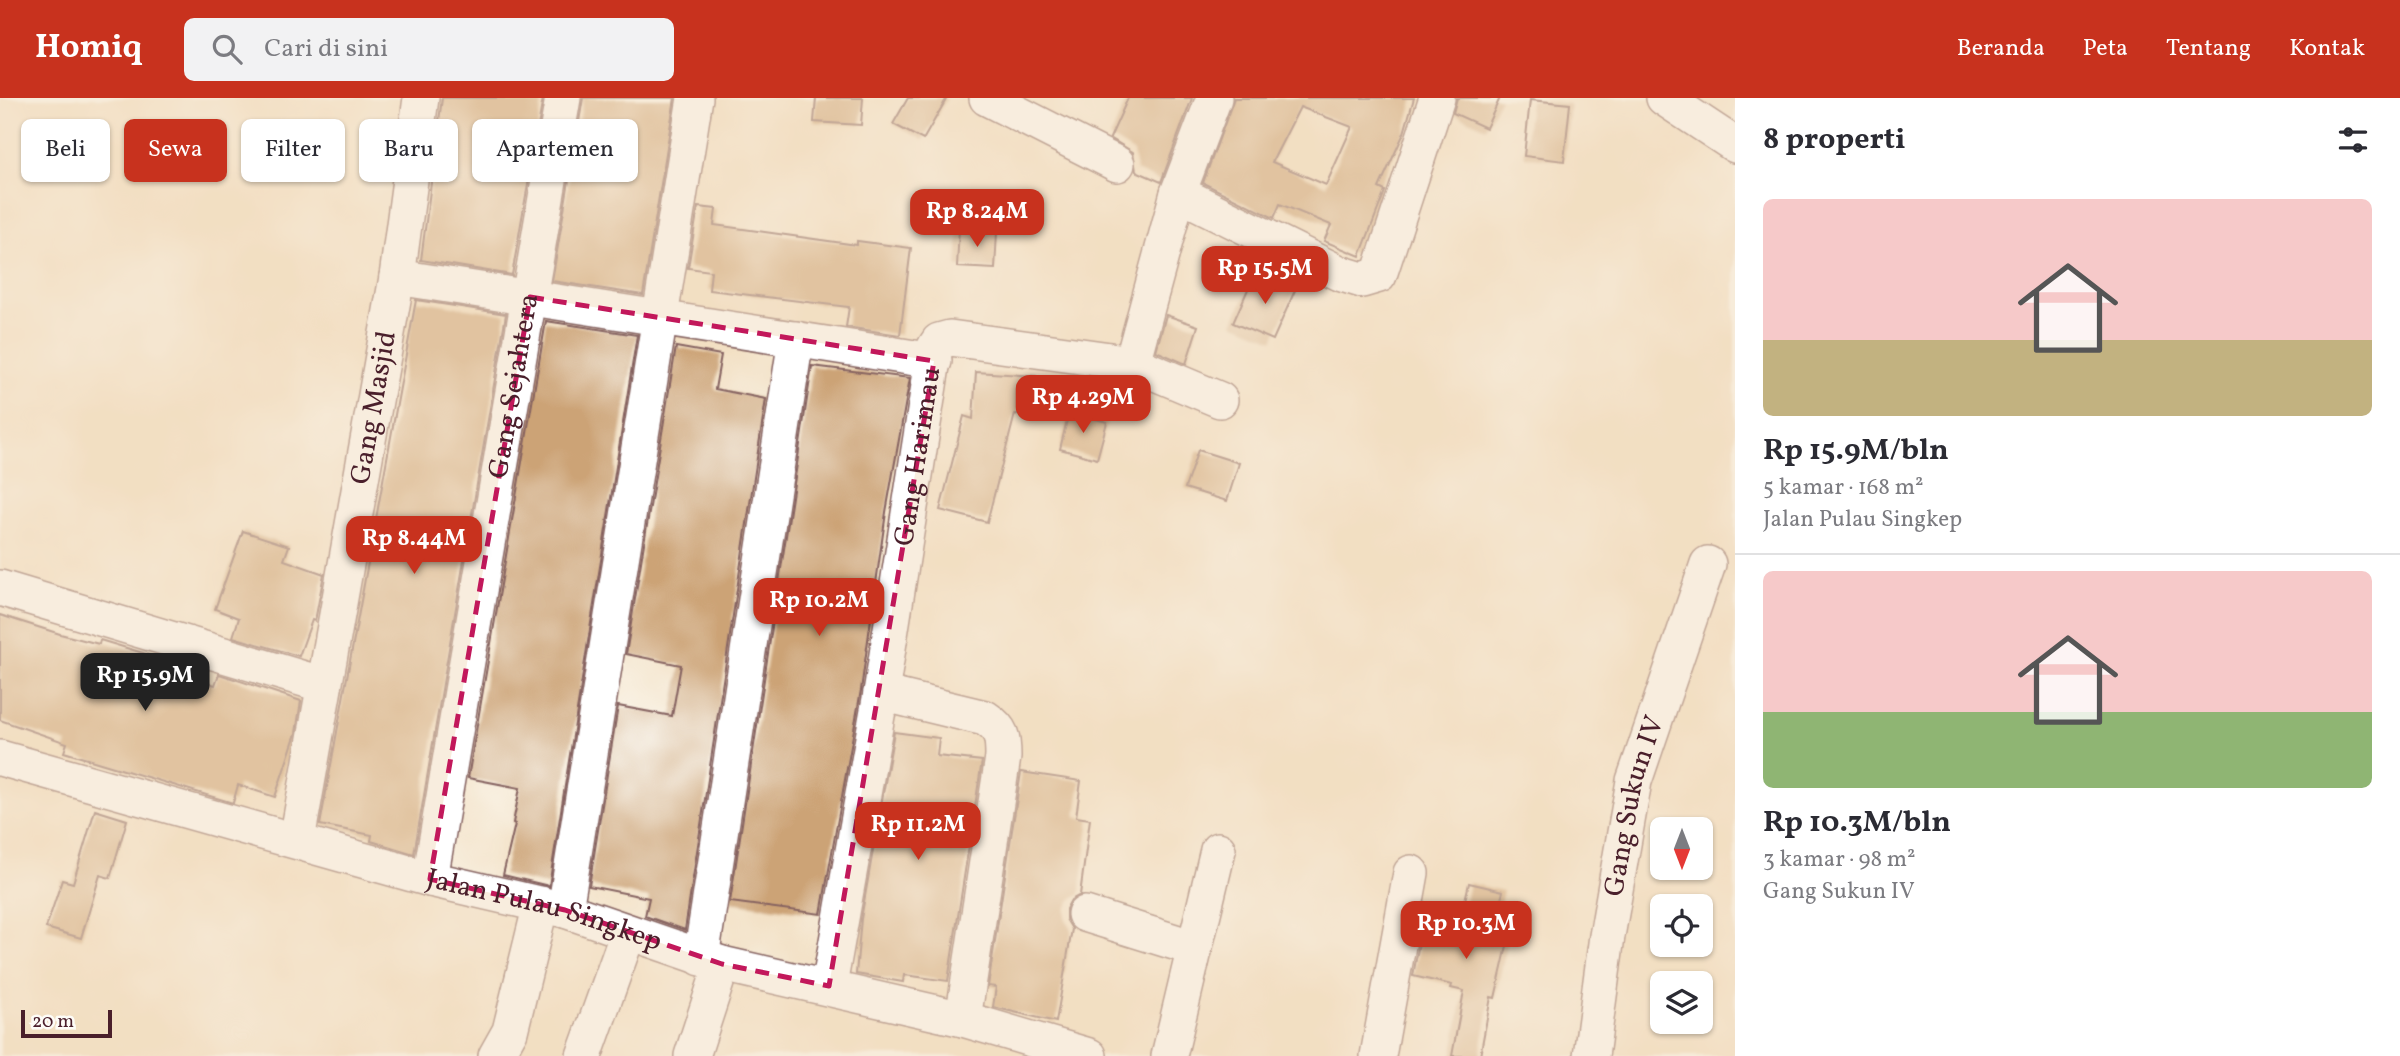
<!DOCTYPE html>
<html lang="id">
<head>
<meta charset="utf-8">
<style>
	body { margin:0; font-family:Vollkorn,serif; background:#f2f2f3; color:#2b2b33; height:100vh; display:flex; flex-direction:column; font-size:26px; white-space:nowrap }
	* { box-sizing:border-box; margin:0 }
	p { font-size:23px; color:#7c7c81 }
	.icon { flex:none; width:38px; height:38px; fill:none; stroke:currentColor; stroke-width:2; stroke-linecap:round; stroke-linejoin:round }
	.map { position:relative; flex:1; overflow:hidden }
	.drawer { display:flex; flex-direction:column; background:#fff; width:665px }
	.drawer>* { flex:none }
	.hud { position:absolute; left:21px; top:21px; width:665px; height:63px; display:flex; gap:14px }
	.needle { width:46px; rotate:180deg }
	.buttons { position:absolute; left:1650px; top:719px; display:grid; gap:14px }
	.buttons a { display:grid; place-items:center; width:63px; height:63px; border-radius:10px; background:#fff; box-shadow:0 2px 5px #0004; font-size:35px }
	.scale { position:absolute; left:21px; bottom:18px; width:91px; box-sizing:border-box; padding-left:7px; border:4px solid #4a1f2b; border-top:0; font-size:19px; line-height:24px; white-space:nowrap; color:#4a1f2b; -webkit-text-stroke:5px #fdfcf7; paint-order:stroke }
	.price { position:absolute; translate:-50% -60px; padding:0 16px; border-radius:14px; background:#c8321e; color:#fff; font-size:23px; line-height:46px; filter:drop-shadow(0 2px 4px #0008) }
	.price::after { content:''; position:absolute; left:50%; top:42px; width:21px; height:16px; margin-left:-10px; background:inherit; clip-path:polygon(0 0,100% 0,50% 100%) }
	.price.selected { background:#222; color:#fff }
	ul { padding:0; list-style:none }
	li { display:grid; align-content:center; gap:14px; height:371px; padding:0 28px }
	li+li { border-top:2px solid #e1e1e2 }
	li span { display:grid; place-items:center; height:217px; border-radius:10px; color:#555 }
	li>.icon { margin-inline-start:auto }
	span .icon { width:126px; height:126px; fill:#fffc; stroke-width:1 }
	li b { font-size:30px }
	h2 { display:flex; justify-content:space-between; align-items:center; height:84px; padding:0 28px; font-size:30px }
	.chip { padding:0 24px; border-radius:10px; background:#fff; box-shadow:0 2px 5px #0004; font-size:24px; line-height:63px }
	.chip.selected { background:#c8321e; color:#fff }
	header { display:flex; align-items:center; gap:42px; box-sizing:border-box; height:98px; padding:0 35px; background:#c8321e; color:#fff }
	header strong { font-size:33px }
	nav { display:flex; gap:38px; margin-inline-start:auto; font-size:24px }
	.search { width:490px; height:63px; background:#f2f2f3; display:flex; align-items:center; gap:18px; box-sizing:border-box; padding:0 24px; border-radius:10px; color:#7c7c81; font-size:26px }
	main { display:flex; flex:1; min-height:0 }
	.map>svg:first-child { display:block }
	.building { fill:#cca376; fill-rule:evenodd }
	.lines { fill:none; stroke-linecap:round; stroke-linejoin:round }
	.minor-casing { stroke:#856260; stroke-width:38 }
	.minor { stroke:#fff; stroke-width:35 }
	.marked { fill:none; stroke:#c2185b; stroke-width:5; stroke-dasharray:14 9; stroke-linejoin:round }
	.labels { text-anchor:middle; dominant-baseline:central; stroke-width:5; stroke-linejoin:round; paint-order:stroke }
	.street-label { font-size:28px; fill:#4a1f2b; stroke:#fdfcf7 }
</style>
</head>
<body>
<header>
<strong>Homiq</strong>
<div class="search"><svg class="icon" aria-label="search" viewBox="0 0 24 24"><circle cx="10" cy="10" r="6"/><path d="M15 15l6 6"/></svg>Cari di sini</div>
<nav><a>Beranda</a><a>Peta</a><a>Tentang</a><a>Kontak</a></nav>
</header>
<main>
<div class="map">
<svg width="1735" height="958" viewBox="0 0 1735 958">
	<rect width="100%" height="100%" fill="#fdfcf7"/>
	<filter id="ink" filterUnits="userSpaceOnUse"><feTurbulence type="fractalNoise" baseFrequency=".0143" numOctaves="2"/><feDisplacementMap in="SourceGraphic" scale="14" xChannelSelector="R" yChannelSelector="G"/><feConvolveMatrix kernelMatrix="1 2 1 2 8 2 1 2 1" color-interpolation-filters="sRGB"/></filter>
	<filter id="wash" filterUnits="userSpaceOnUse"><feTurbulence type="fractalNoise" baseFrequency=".00686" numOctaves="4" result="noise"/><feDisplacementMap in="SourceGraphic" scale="28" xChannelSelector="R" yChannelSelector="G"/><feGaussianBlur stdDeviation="1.57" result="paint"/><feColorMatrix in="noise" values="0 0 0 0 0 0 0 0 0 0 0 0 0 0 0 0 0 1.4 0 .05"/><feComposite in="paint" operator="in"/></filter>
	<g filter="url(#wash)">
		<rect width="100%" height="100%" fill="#f2dfc2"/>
		<g id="blocks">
			<!-- building -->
			<g class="building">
				<path d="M442 0H543L512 177 421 162Z"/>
				<path d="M583 0H675L643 197 552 183Z"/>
				<path d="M816 0H863L861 27 814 24Z"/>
				<path d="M908 0H947L923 42 893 26Z"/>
				<path d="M1128 0H1192L1161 84 1136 73 1133 54 1110 40Z"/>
				<path d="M1234 0H1414L1404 35 1379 90 1385 93 1360 158 1324 143 1331 127 1280 106 1274 120 1203 85ZM1300 9 1352 29 1326 87 1272 64Z"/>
				<path d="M1457 0H1500L1486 30 1453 15Z"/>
				<path d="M1530 2 1570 6 1564 63 1524 58Z"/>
				<path d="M698 109 716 111 714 127 857 147V143L911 150 900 237 846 229 849 209 709 192 711 173 688 170Z"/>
				<path d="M959 130 997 133 995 171 957 169Z"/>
				<path d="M1256 173 1296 190 1273 242 1233 225Z"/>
				<path d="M416 202 506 216 414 756 371 743 372 737 320 727Z"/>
				<path d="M1166 217 1198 228 1186 266 1156 253Z"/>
				<path d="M546 223 637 237 549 788 503 777 515 726 513 725 520 690 468 680Z"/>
				<path d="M676 249 721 257 715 291 766 301 685 832 645 818 649 800 589 788 618 608 672 618 681 567 626 556Z"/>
				<path d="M812 268 910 280 886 414 861 592 821 816 730 804Z"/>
				<path d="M976 274 1036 278 1034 317 1015 316 987 424 940 412 964 318 973 321Z"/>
				<path d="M1069 314 1107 324 1097 361 1060 351Z"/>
				<path d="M1198 352 1239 365 1227 403 1185 390Z"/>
				<path d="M243 433 289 448 284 462 324 476 315 523 312 522 299 558 233 539 239 520 215 511Z"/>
				<path d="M0 517 60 536 99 546 100 542 143 555 173 566 171 573 215 587 219 576 301 603 296 635 275 699 238 687 233 705 64 654 67 645 0 622Z"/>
				<path d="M894 634 939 640 937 658 982 663 948 883 904 877 903 884 856 876 861 821Z"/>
				<path d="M1021 674 1081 683 1076 719 1090 721 1080 797 1071 802 1066 811V821L1072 831 1056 924 993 909 996 889 988 888Z"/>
				<path d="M95 712 127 722 110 780 100 777 81 840 46 830 62 782 73 785Z"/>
				<path d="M1469 785 1503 793 1493 836 1509 839 1495 900 1491 899 1480 958H1452L1464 893 1451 890 1452 887 1413 878 1425 812 1461 820Z"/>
			</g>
		</g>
	</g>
	<g filter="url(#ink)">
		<use href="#blocks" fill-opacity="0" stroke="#856260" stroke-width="2"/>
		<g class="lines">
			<!-- minor casing -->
			<g class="minor-casing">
				<g id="minor">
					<path d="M987 0 1117 66"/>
					<path d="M1664 0 1735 47"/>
					<path d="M1178 95 1339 175 1362 182 1379 177 1437 0"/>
					<path d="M397 179 934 263"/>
					<path d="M1132 265 1220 302"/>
					<path d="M0 490 324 587"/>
					<path d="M881 595 985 620C1002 631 1003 639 1003 659L963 921"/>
					<path id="s1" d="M0 660 430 781 565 812 722 866 963 921 1089 958"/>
					<path id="s2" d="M297 742 397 179 421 0"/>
					<path id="s3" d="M430 781 563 0"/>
					<path d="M565 812 695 0"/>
					<path d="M1085 816 1194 850"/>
					<path d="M701 860 796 241"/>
					<path id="s4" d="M829 888 881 595 935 249 939 243 950 240 1132 265 1178 95 1214 0"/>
					<path d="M496 958 510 933 541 806"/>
					<path d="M584 958 628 835"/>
					<path d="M692 958 722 866"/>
					<path d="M1169 958 1218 752"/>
					<path d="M1378 958 1411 775"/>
					<path id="s5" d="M1591 958 1607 838 1634 683 1708 466"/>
				</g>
			</g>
			<!-- minor -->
			<use href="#minor" class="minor"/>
		</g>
	</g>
	<!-- marked area -->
	<path d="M0 0H1735V958H0ZM530 199 934 263 829 888 722 866 565 812 430 781Z" fill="#f2dfc2" fill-opacity=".55" fill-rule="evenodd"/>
	<path class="marked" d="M530 199 934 263 829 888 722 866 565 812 430 781Z"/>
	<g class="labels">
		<!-- street labels -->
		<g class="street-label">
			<text stroke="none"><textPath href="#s3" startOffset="500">Gang Sejahtera</textPath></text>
			<text stroke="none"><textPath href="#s2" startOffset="439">Gang Masjid</textPath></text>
			<text stroke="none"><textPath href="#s4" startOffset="537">Gang Harimau</textPath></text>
			<text stroke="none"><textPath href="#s5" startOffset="254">Gang Sukun IV</textPath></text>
			<text stroke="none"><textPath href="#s1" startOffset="565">Jalan Pulau Singkep</textPath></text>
		</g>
	</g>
</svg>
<div class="buttons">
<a><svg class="needle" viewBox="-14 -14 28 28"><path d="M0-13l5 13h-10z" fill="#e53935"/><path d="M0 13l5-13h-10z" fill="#7c7c81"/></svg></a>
<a><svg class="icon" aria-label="locate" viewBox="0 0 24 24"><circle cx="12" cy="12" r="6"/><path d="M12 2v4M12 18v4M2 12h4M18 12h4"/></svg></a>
<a><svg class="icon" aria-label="layers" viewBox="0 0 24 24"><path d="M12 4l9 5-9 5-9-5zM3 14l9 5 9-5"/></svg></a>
</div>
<div class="scale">20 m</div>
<b class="price" style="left:977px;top:151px">Rp 8.24M</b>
<b class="price" style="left:1265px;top:208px">Rp 15.5M</b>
<b class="price" style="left:1083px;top:337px">Rp 4.29M</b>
<b class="price" style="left:414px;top:478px">Rp 8.44M</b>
<b class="price" style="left:819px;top:540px">Rp 10.2M</b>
<b class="price selected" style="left:145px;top:615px">Rp 15.9M</b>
<b class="price" style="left:918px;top:764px">Rp 11.2M</b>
<b class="price" style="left:1466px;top:863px">Rp 10.3M</b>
<div class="hud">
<a class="chip">Beli</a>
<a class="chip selected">Sewa</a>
<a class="chip">Filter</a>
<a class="chip">Baru</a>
<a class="chip">Apartemen</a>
</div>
</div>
<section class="drawer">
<h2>8 properti<svg class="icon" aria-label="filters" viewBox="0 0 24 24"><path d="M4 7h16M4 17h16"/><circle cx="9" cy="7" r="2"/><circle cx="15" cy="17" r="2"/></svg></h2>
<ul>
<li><span style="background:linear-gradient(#f6c9c9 65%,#c2b280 0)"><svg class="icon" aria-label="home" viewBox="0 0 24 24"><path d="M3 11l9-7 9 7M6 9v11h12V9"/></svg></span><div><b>Rp 15.9M/bln</b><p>5 kamar · 168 m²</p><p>Jalan Pulau Singkep</p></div></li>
<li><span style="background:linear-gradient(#f6c9c9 65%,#8fb573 0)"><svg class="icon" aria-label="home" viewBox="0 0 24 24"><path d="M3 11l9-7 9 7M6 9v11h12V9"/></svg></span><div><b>Rp 10.3M/bln</b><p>3 kamar · 98 m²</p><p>Gang Sukun IV</p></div></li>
</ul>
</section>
</main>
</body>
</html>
